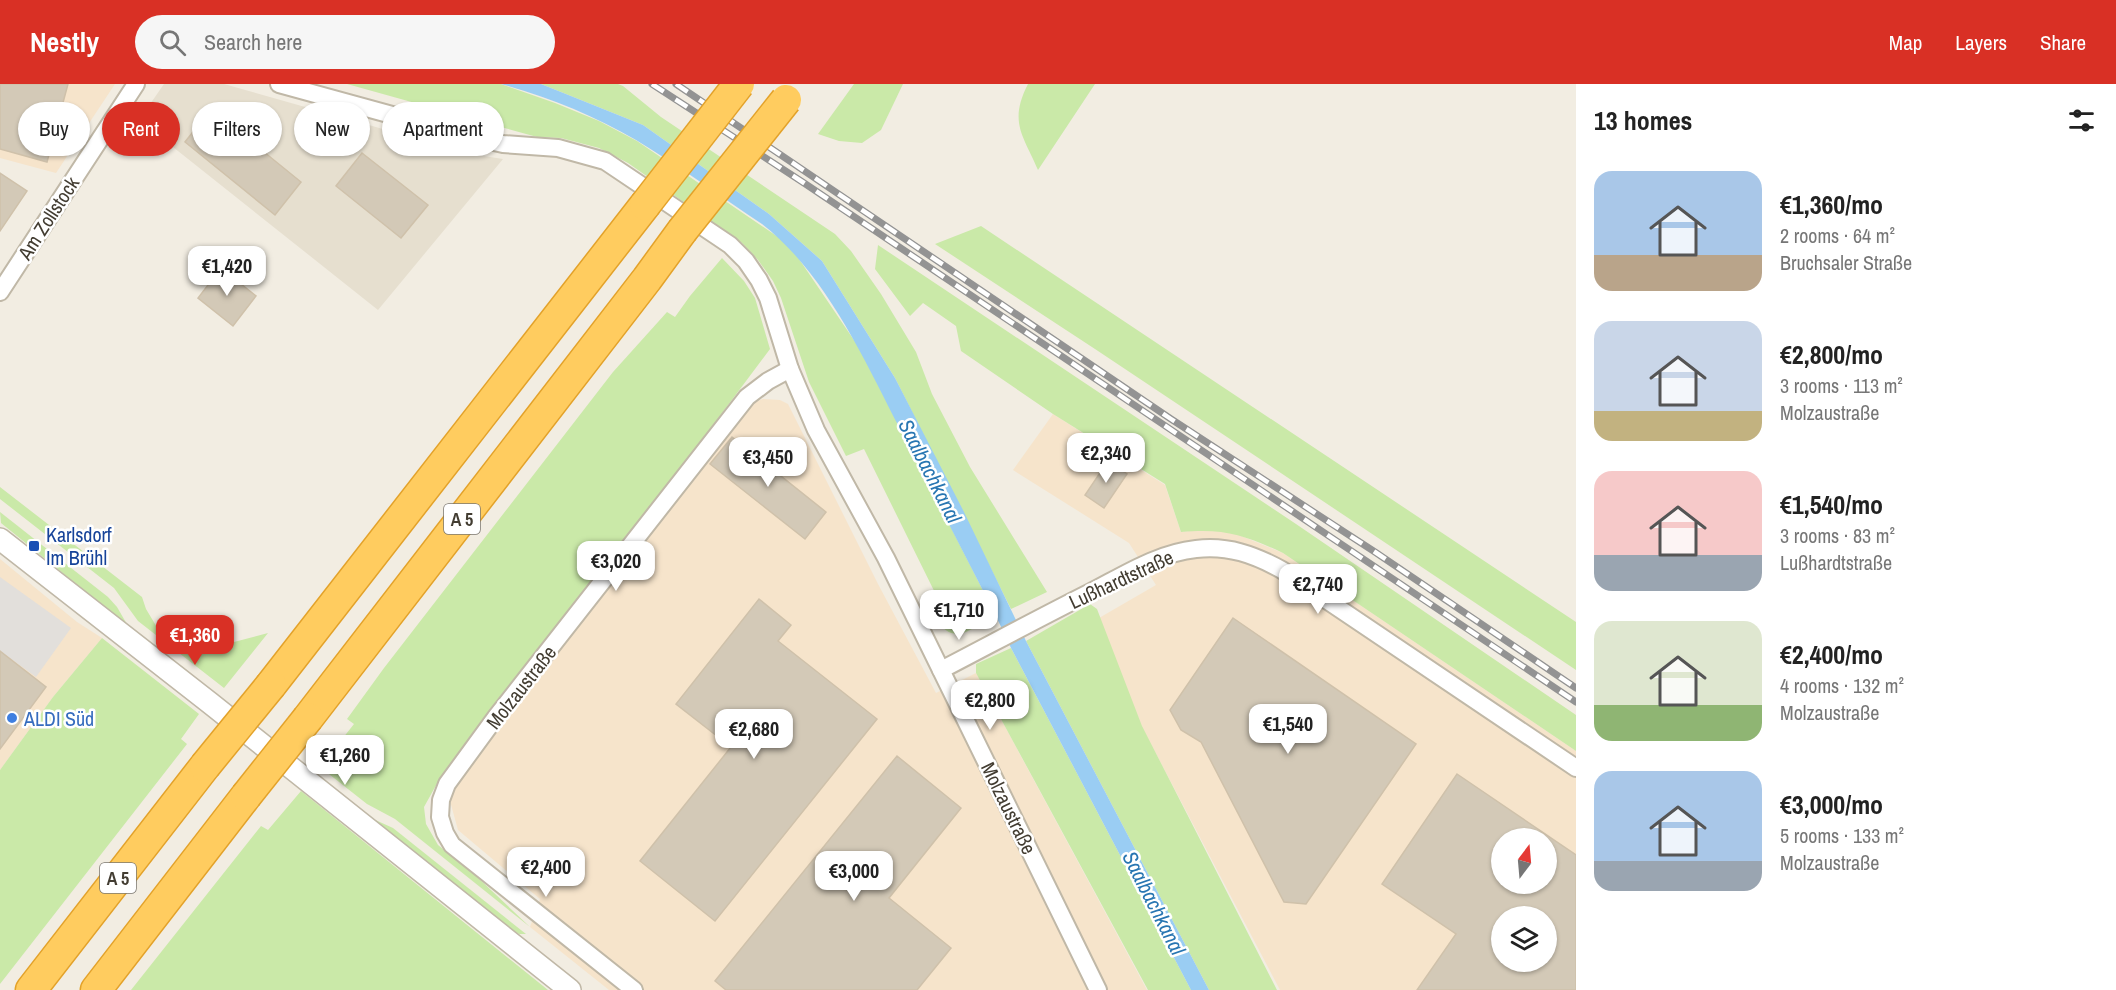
<!DOCTYPE html>
<html lang="en">
<head>
<meta charset="utf-8">
<style>
	body { margin:0; font-family:"Archivo Narrow",sans-serif; background:#f6f6f6; color:#222; height:100vh; display:flex; flex-direction:column; font-size:22px; white-space:nowrap }
	* { box-sizing:border-box; margin:0 }
	p { font-size:20px; color:#767676 }
	.icon { flex:none; width:33px; height:33px; fill:none; stroke:currentColor; stroke-width:2; stroke-linecap:round; stroke-linejoin:round }
	.map { position:relative; flex:1; overflow:hidden }
	.drawer { display:flex; flex-direction:column; background:#fff; width:540px }
	.drawer>* { flex:none }
	.banner { position:absolute; left:18px; top:18px; width:570px; height:54px; display:flex; gap:12px }
	.needle { width:39px; rotate:16deg }
	.controls { position:absolute; left:1491px; top:744px; display:grid; gap:12px }
	.controls a { display:grid; place-items:center; width:66px; height:66px; border-radius:50%; background:#fff; box-shadow:0 2px 4px #0004; font-size:30px }
	.price { position:absolute; translate:-50% -51px; padding:0 14px; border-radius:12px; background:#fff; color:#222; font-size:20px; line-height:39px; filter:drop-shadow(0 2px 3px #0008) }
	.price::after { content:''; position:absolute; left:50%; top:36px; width:18px; height:14px; margin-left:-9px; background:inherit; clip-path:polygon(0 0,100% 0,50% 100%) }
	.price.selected { background:#d93025; color:#fff }
	ul { padding:0; list-style:none }
	li { display:flex; align-items:center; gap:18px; height:150px; padding:0 18px }
	li span { display:grid; place-items:center; flex:none; width:168px; height:120px; border-radius:18px; color:#555 }
	li>.icon { margin-inline-start:auto }
	span .icon { width:72px; height:72px; fill:#fffc; stroke-width:1 }
	li b { font-size:26px }
	h2 { display:flex; justify-content:space-between; align-items:center; height:72px; padding:0 18px; font-size:26px }
	.pill { padding:0 21px; border-radius:27px; background:#fff; box-shadow:0 2px 4px #0004; font-size:21px; line-height:54px }
	.pill.selected { background:#d93025; color:#fff }
	header { display:flex; align-items:center; gap:36px; box-sizing:border-box; height:84px; padding:0 30px; background:#d93025; color:#fff }
	header strong { font-size:28px }
	nav { display:flex; gap:33px; margin-inline-start:auto; font-size:21px }
	.search { width:420px; height:54px; background:#f6f6f6; display:flex; align-items:center; gap:15px; box-sizing:border-box; padding:0 21px; border-radius:33px; color:#767676; font-size:22px }
	main { display:flex; flex:1; min-height:0 }
	.map>svg:first-child { display:block }
	.residential { fill:#e6dfcf }
	.commercial { fill:#f6e4cb; fill-rule:evenodd }
	.green { fill:#cae9a8 }
	.parking { fill:#e2dfdb }
	.water { fill:#9acdf3 }
	.building { fill:#d3c9b7; stroke:#cfc1aa; stroke-width:1.5; fill-rule:evenodd }
	.lines { fill:none; stroke-linecap:round; stroke-linejoin:round }
	.minor-casing { stroke:#c0b8a7; stroke-width:20 }
	.tertiary-casing { stroke:#c0b8a7; stroke-width:24 }
	.motorway-casing { stroke:#e3a22a; stroke-width:33 }
	.minor { stroke:#fff; stroke-width:16 }
	.tertiary { stroke:#fff; stroke-width:21 }
	.motorway { stroke:#ffcc5f; stroke-width:30 }
	.rail-casing { stroke:#939393; stroke-width:7 }
	.rail { stroke:#fff; stroke-width:4.5; stroke-dasharray:14; stroke-linecap:butt }
	.motorway-bridge-casing { stroke:#e3a22a; stroke-width:33; stroke-linecap:butt }
	.motorway-bridge { stroke:#ffcc5f; stroke-width:30 }
	.transit-dot { fill:#1a4fb4; stroke:#fff; stroke-width:2 }
	.shop-dot { fill:#3f7fe0; stroke:#fff; stroke-width:2 }
	.labels { text-anchor:middle; dominant-baseline:central; stroke-width:5; stroke-linejoin:round; paint-order:stroke }
	.shield { fill:#fff; stroke:#7b7770; stroke-width:1.5 }
	.shield-label { font-size:18px; font-weight:bold; fill:#433d32 }
	.street-label { font-size:20px; fill:#433d32; stroke:#fff }
	.transit-label { font-size:20px; fill:#164399; stroke:#fff; text-anchor:start }
	.shop-label { font-size:20px; fill:#366cbe; stroke:#fff; text-anchor:start }
	.water-label { font-size:21px; font-style:italic; fill:#2876b2; stroke:#fff }
</style>
</head>
<body>
<header>
<strong>Nestly</strong>
<div class="search"><svg class="icon" aria-label="search" viewBox="0 0 24 24"><circle cx="10" cy="10" r="6"/><path d="M15 15l6 6"/></svg>Search here</div>
<nav><a>Map</a><a>Layers</a><a>Share</a></nav>
</header>
<main>
<div class="map">
<svg width="1576" height="906" viewBox="0 0 1576 906">
	<rect width="100%" height="100%" fill="#f2ede2"/>
	<!-- residential -->
	<path class="residential" d="M164 0H224L471 70 503 75 378 226 139 36Z"/>
	<!-- commercial -->
	<g class="commercial">
		<path d="M0 0H115L56 89 0 74Z"/>
		<path d="M763 315 780 316 788 320 878 500 936 609 976 589 1147 906H609L530 843 540 815 458 746 450 717 454 705 501 638 746 321Z"/>
		<path d="M1053 330 1165 401 1181 448 1208 445 1234 449 1283 469 1576 667V906H1280L1142 643 1099 534 1156 501 1129 459 1013 386ZM1502 754H1546V800H1502ZM1502 832H1546V878H1502Z"/>
		<path d="M0 475 77 538 102 554 53 613 0 686Z"/>
	</g>
	<!-- green -->
	<g class="green">
		<path d="M347 0H501L555 19 599 37 637 57 781 155 797 172 860 265 995 530C973 544 953 565 935 533L945 529 864 365 846 372 809 298 781 214 773 197 758 176 742 159 628 79 599 64 561 54 537 53Z"/>
		<path d="M541 0H618L623 2 661 33 835 150 851 167 881 210 916 268 932 310 970 383 1047 508 1011 525 895 294 822 177 769 130 643 41Z"/>
		<path d="M854 0H903L881 46 862 59 839 57 818 50Z"/>
		<path d="M1028 0H1095L1038 86C1024 52 1008 39 1028 0Z"/>
		<path d="M981 142 1576 538V586L1095 265 935 160Z"/>
		<path d="M878 161 1296 440 1576 631V667L1283 469C1244 451 1225 444 1181 448L1165 400 1053 330 961 267 956 242 923 219 910 232 875 185Z"/>
		<path d="M722 174 744 197 755 214 770 265 654 420 439 696 424 723 426 740 438 761 474 790 530 843 395 735 367 720 320 683 354 640 347 635 384 584 613 288 667 228 675 233 690 212Z"/>
		<path d="M0 403 142 513 146 525 158 545 177 560 192 565 211 564 268 549 224 604 138 537 114 504 0 415Z"/>
		<path d="M0 428 108 513 117 523 128 542 1 439Z"/>
		<path d="M1090 520 1097 525 1142 642 1277 906H1209L1026 557Z"/>
		<path d="M102 554 199 630 181 655 187 660 0 900V686L53 613Z"/>
		<path d="M1011 564 1191 906H1148L976 589V580Z"/>
		<path d="M301 707 548 906H131L261 742 268 746Z"/>
		<path d="M371 734 393 744 526 850H519L504 841Z"/>
	</g>
	<!-- parking -->
	<path class="parking" d="M0 493 71 544 36 593 0 567Z"/>
	<!-- water -->
	<path class="water" d="M501 0H541L643 41 769 130 822 177 895 294 964 428 1026 557 1209 906H1191L1011 564 995 530C963 468 931 405 899 343 863 273 825 189 762 140 720 112 679 82 636 56 595 32 547 12 501 0Z"/>
	<!-- building -->
	<g class="building">
		<path d="M0 0H68L47 78 0 65Z"/>
		<path d="M211 25 301 98 275 131 185 58Z"/>
		<path d="M362 69 428 121 401 154 336 102Z"/>
		<path d="M0 89 27 107 0 147Z"/>
		<path d="M221 184 256 212 233 242 198 214Z"/>
		<path d="M732 353 826 428 805 455 710 380Z"/>
		<path d="M1108 377 1127 390 1104 424 1085 411Z"/>
		<path d="M759 515 791 541 778 557 877 635 715 837 640 777 731 663 676 620Z"/>
		<path d="M1233 534 1416 660 1306 820 1284 818 1201 658 1181 646 1170 626Z"/>
		<path d="M0 567 46 603 0 665Z"/>
		<path d="M897 672 961 724 889 814 951 864 917 906H726L715 897Z"/>
		<path d="M1457 690 1576 771V906H1417L1456 850 1382 800ZM1502 754H1546V800H1502ZM1502 832H1546V878H1502Z"/>
	</g>
	<g class="lines">
		<!-- minor casing -->
		<g class="minor-casing">
			<g id="minor">
				<path d="M279 0 476 54 503 60 558 64 605 77 730 161 746 177 759 196 768 214 790 285 816 346 886 474 1098 906"/>
				<path d="M0 208 136 0"/>
				<path d="M941 586C991 560 1041 533 1091 508 1124 491 1158 469 1196 465 1228 461 1255 471 1282 486L1576 684"/>
				<path d="M634 906 452 761 445 749 440 733 441 716 447 700 496 633 747 313 768 297 790 285"/>
			</g>
		</g>
		<!-- tertiary casing -->
		<g class="tertiary-casing">
			<path id="tertiary" d="M0 455 210 619 570 906"/>
		</g>
		<!-- motorway casing -->
		<g class="motorway-casing">
			<g id="motorway">
				<path d="M271 601 645 121"/>
				<path d="M308 634 647 195 682 147"/>
				<path d="M31 906 205 682"/>
				<path d="M96 906 246 712"/>
			</g>
		</g>
		<!-- minor -->
		<use href="#minor" class="minor"/>
		<!-- tertiary -->
		<use href="#tertiary" class="tertiary"/>
		<!-- motorway -->
		<use href="#motorway" class="motorway"/>
		<!-- rail casing -->
		<g class="rail-casing">
			<g id="rail">
				<path d="M652 0 804 99 1576 618"/>
				<path d="M676 0 1171 335 1375 468 1576 604"/>
			</g>
		</g>
		<!-- rail -->
		<use href="#rail" class="rail"/>
		<!-- motorway-bridge casing -->
		<g class="motorway-bridge-casing">
			<g id="motorway-bridge">
				<path d="M645 121 739 0"/>
				<path d="M682 147 786 16"/>
				<path d="M205 682 271 601"/>
				<path d="M246 712 308 634"/>
			</g>
		</g>
		<!-- motorway-bridge -->
		<use href="#motorway-bridge" class="motorway-bridge"/>
	</g>
	<!-- markers -->
	<rect class="transit-dot" x="28" y="456" width="12" height="12" rx="3"/>
	<circle class="shop-dot" cx="12" cy="634" r="6"/>
	<g class="labels">
		<!-- shield labels -->
		<g class="shield">
			<rect x="444" y="420" width="36" height="30" rx="4.5"/>
			<rect x="100" y="779" width="36" height="30" rx="4.5"/>
		</g>
		<g class="shield-label">
			<text x="462" y="435">A 5</text>
			<text x="118" y="794">A 5</text>
		</g>
		<!-- street labels -->
		<g class="street-label">
			<text transform="translate(48 134) rotate(-57)">Am Zollstock</text>
			<text transform="translate(1121 495) rotate(-25)">Lußhardtstraße</text>
			<text transform="translate(521 603) rotate(-52)">Molzaustraße</text>
			<text transform="translate(1009 724) rotate(64)">Molzaustraße</text>
		</g>
		<!-- transit labels -->
		<g class="transit-label">
			<text x="46" y="450">Karlsdorf<tspan x="46" dy="23">Im Brühl</tspan></text>
		</g>
		<!-- shop labels -->
		<g class="shop-label">
			<text x="24" y="634">ALDI Süd</text>
		</g>
		<!-- water labels -->
		<g class="water-label">
			<text transform="translate(930 387) rotate(63)">Saalbachkanal</text>
			<text transform="translate(1154 819) rotate(63)">Saalbachkanal</text>
		</g>
	</g>
</svg>
<div class="controls">
<a><svg class="needle" viewBox="-14 -14 28 28"><path d="M0-13l5 13h-10z" fill="#e53935"/><path d="M0 13l5-13h-10z" fill="#767676"/></svg></a>
<a><svg class="icon" aria-label="layers" viewBox="0 0 24 24"><path d="M12 4l9 5-9 5-9-5zM3 14l9 5 9-5"/></svg></a>
</div>
<b class="price" style="left:227px;top:213px">€1,420</b>
<b class="price" style="left:1106px;top:400px">€2,340</b>
<b class="price" style="left:768px;top:404px">€3,450</b>
<b class="price" style="left:616px;top:508px">€3,020</b>
<b class="price" style="left:1318px;top:531px">€2,740</b>
<b class="price" style="left:959px;top:557px">€1,710</b>
<b class="price selected" style="left:195px;top:582px">€1,360</b>
<b class="price" style="left:990px;top:647px">€2,800</b>
<b class="price" style="left:1288px;top:671px">€1,540</b>
<b class="price" style="left:754px;top:676px">€2,680</b>
<b class="price" style="left:345px;top:702px">€1,260</b>
<b class="price" style="left:546px;top:814px">€2,400</b>
<b class="price" style="left:854px;top:818px">€3,000</b>
<div class="banner">
<a class="pill">Buy</a>
<a class="pill selected">Rent</a>
<a class="pill">Filters</a>
<a class="pill">New</a>
<a class="pill">Apartment</a>
</div>
</div>
<section class="drawer">
<h2>13 homes<svg class="icon" aria-label="filters" viewBox="0 0 24 24"><path d="M4 7h16M4 17h16"/><circle cx="9" cy="7" r="2"/><circle cx="15" cy="17" r="2"/></svg></h2>
<ul>
<li><span style="background:linear-gradient(#a9c7e8 70%,#b9a48a 0)"><svg class="icon" aria-label="home" viewBox="0 0 24 24"><path d="M3 11l9-7 9 7M6 9v11h12V9"/></svg></span><div><b>€1,360/mo</b><p>2 rooms · 64 m²</p><p>Bruchsaler Straße</p></div></li>
<li><span style="background:linear-gradient(#c9d6e8 75%,#c2b280 0)"><svg class="icon" aria-label="home" viewBox="0 0 24 24"><path d="M3 11l9-7 9 7M6 9v11h12V9"/></svg></span><div><b>€2,800/mo</b><p>3 rooms · 113 m²</p><p>Molzaustraße</p></div></li>
<li><span style="background:linear-gradient(#f6c9c9 70%,#9aa5b1 0)"><svg class="icon" aria-label="home" viewBox="0 0 24 24"><path d="M3 11l9-7 9 7M6 9v11h12V9"/></svg></span><div><b>€1,540/mo</b><p>3 rooms · 83 m²</p><p>Lußhardtstraße</p></div></li>
<li><span style="background:linear-gradient(#dfe7d0 70%,#8fb573 0)"><svg class="icon" aria-label="home" viewBox="0 0 24 24"><path d="M3 11l9-7 9 7M6 9v11h12V9"/></svg></span><div><b>€2,400/mo</b><p>4 rooms · 132 m²</p><p>Molzaustraße</p></div></li>
<li><span style="background:linear-gradient(#a9c7e8 75%,#9aa5b1 0)"><svg class="icon" aria-label="home" viewBox="0 0 24 24"><path d="M3 11l9-7 9 7M6 9v11h12V9"/></svg></span><div><b>€3,000/mo</b><p>5 rooms · 133 m²</p><p>Molzaustraße</p></div></li>
</ul>
</section>
</main>
</body>
</html>
